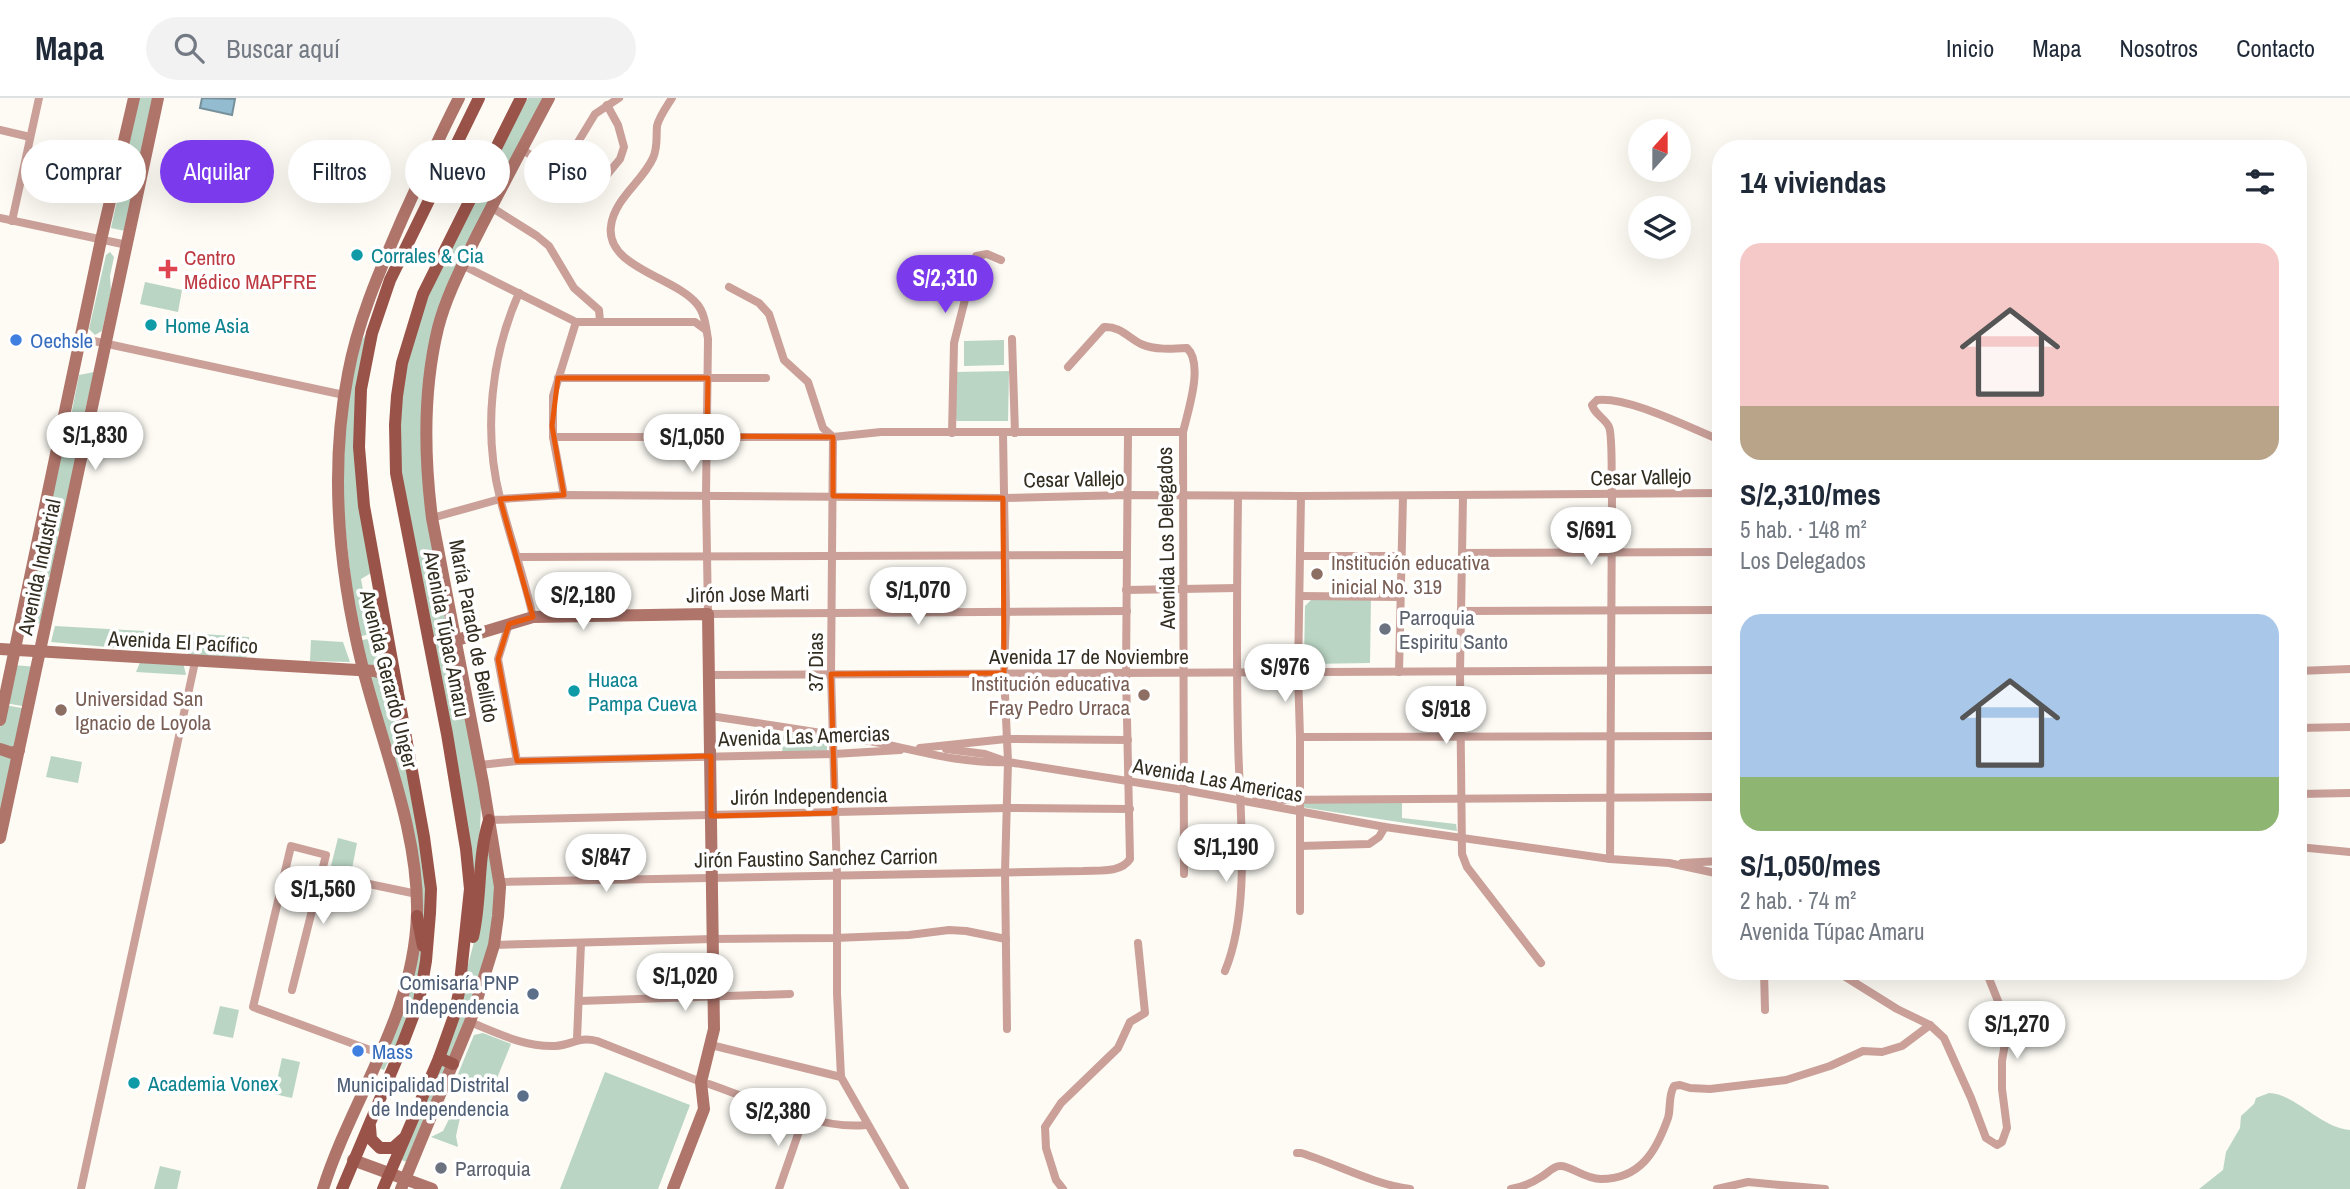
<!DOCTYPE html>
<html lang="es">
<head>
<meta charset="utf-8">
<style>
	body { margin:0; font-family:"Archivo Narrow",sans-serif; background:#f2f2f3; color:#1f2937; height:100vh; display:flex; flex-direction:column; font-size:26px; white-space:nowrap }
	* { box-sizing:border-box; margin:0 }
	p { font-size:23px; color:#747a83 }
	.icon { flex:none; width:38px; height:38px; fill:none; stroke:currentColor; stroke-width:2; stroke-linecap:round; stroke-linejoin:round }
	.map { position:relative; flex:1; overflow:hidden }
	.drawer { position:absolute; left:1712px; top:42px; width:595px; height:840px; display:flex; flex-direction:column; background:#fff; border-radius:28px; box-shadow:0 7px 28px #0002 }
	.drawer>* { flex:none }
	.guide { position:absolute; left:21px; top:42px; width:665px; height:63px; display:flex; gap:14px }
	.needle { width:46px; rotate:21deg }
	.buttons { position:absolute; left:1628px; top:21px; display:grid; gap:14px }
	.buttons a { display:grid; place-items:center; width:63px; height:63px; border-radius:50%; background:#fff; box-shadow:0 7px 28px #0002; font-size:35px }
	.price { position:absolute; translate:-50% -60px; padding:0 16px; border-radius:24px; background:#fff; color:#222; font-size:23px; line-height:46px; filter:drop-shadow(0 2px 4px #0008) }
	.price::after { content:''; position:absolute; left:50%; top:42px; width:21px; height:16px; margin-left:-10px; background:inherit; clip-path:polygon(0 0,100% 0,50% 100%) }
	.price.on { background:#7c3aed; color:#fff }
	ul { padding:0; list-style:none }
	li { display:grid; align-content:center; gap:14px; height:371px; padding:0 28px }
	li span { display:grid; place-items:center; height:217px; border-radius:21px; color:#555 }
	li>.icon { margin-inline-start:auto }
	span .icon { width:126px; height:126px; fill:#fffc; stroke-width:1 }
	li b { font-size:30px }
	h2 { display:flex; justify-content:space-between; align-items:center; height:84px; padding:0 28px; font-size:30px }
	.tag { padding:0 24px; border-radius:32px; background:#fff; box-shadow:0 7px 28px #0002; font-size:24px; line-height:63px }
	.tag.on { background:#7c3aed; color:#fff }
	header { display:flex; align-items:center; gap:42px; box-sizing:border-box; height:98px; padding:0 35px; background:#fff; border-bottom:2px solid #e0e1e3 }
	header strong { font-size:33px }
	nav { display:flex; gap:38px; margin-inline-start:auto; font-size:24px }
	.search { width:490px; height:63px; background:#f2f2f3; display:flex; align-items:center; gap:18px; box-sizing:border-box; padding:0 24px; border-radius:38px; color:#747a83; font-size:26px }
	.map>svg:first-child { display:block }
	.green { fill:#bad5c4 }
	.water { fill:#93bcd0; stroke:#76919c; stroke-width:2 }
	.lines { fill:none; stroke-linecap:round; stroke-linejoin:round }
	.street { stroke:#caa099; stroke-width:8 }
	.secondary { stroke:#af746a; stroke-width:12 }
	.primary { stroke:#9a5349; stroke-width:12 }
	.marked { fill:none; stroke:#e8590c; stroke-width:5; stroke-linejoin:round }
	.culture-dot { fill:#0f9aa8; stroke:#fff; stroke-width:2.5 }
	.health-dot { fill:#e0444e; stroke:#fff; stroke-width:2.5 }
	.shop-dot { fill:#3f7fe0; stroke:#fff; stroke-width:2.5 }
	.education-dot { fill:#8d6e63; stroke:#fff; stroke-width:2.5 }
	.worship-dot { fill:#6b7280; stroke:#fff; stroke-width:2.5 }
	.service-dot { fill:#5c6f8a; stroke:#fff; stroke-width:2.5 }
	.labels { text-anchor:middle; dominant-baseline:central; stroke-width:7; stroke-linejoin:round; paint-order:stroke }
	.culture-label { font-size:21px; fill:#0d838f; stroke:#fff; text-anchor:start }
	.health-label { font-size:21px; fill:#be3a42; stroke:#fff; text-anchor:start }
	.shop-label { font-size:21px; fill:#366cbe; stroke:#fff; text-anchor:start }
	.street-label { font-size:21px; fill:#332e21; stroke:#fff }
	.education-label { font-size:21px; fill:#785e54; stroke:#fff; text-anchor:start }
	.worship-label { font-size:21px; fill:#5b616d; stroke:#fff; text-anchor:start }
	.service-label { font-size:21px; fill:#4e5e75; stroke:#fff; text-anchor:end }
</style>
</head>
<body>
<header>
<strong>Mapa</strong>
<div class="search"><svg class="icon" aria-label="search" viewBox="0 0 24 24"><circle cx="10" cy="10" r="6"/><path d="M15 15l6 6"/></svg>Buscar aquí</div>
<nav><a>Inicio</a><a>Mapa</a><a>Nosotros</a><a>Contacto</a></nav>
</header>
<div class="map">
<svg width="2350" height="1091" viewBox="0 0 2350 1091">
	<rect width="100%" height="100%" fill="#fdfbf4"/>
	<!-- green -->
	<g class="green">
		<path d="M139 0H153L125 133 111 130Z"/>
		<path d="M528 0H545L437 229 426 384 482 686 476 819 398 376 404 265 440 161Z"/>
		<path d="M110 154 114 159 110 178 111 193 102 233 95 237 89 231 106 157Z"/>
		<path d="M145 184 182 192 178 214 140 206Z"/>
		<path d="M368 233 359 275 371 475 361 481 371 536 357 539 340 380 351 282 362 242Z"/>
		<path d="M1004 242V267L964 268V243Z"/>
		<path d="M1009 273 1008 323H957L955 320 956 274Z"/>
		<path d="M94 274 81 330 74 333 69 328 79 277Z"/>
		<path d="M62 338 83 342 63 438 45 419Z"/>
		<path d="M43 424 62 443 54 480 33 476Z"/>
		<path d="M32 478 54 483 46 526 22 524Z"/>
		<path d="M1371 500 1370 565 1308 566 1304 562 1305 508 1312 501Z"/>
		<path d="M55 528 144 533 142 552 51 544Z"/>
		<path d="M186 535 249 539V556L245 560 189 557 186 553Z"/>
		<path d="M372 540 375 547 387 545V567L383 570 365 571 358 543Z"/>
		<path d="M311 542 343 544 350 564 310 563Z"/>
		<path d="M141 562 183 564 186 577 136 574Z"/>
		<path d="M13 567 37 569 28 609 5 605Z"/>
		<path d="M366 574 389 580 430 791 425 852 418 781Z"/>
		<path d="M5 607 27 611 0 738V629Z"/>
		<path d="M784 634 827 640V654L782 655Z"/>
		<path d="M51 658 82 664 78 685 46 679Z"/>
		<path d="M1301 703H1402V720L1456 726 1457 733 1301 709Z"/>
		<path d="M485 706 498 790 493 847 452 962 444 959 474 844Z"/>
		<path d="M338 740 357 745 351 776 330 772Z"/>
		<path d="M417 840 425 864 417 905 384 972 377 969Z"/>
		<path d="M220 908 239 912 233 940 213 936Z"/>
		<path d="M483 935 511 946 493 990 458 976 474 937Z"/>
		<path d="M282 960 300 964 292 1000 274 996Z"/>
		<path d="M441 966 448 969 409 1065 397 1060Z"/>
		<path d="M605 974 690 1007 658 1091H560Z"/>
		<path d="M2269 995C2294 995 2321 1030 2350 1032V1091H2199L2223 1072 2226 1054 2240 1030 2241 1018 2254 1006 2256 1000Z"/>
		<path d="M451 1017 460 1020 456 1038 458 1049 431 1039 443 1033Z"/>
		<path d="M160 1068 181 1073 177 1091H154Z"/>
	</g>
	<!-- water -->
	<path class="water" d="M202 0 235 1 232 17 200 10Z"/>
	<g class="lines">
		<!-- street -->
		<g class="street">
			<path d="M672 0C667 8 659 19 657 28 656 39 658 49 653 60 643 83 614 101 611 128 605 169 675 179 697 206 705 215 706 230 708 241L706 398 708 516 1127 513"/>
			<path d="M0 32 30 39"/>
			<path d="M522 51 581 93 593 94 620 61 624 49 618 27 607 7"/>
			<path d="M558 77 595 16 619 0"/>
			<path d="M491 109 537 138 549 148 574 190 599 212 600 223"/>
			<path d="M0 120 127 147"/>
			<path d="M12 123 39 0"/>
			<path d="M462 167 576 224H695L706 232"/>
			<path d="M729 189 759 205 769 216 784 262 808 284 823 330 833 339 831 576 837 777V895L841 979 905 1091"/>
			<path d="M519 195C491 258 483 333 500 400 510 440 524 478 533 519"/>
			<path d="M80 240 344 297"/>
			<path d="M1012 241 1015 335"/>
			<path d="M1068 269 1104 229C1119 228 1128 239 1141 246 1155 252 1171 251 1187 250 1204 266 1188 313 1183 334L1184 776"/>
			<path d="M558 280H766"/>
			<path d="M952 335 954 245 976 158 987 156 1001 162"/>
			<path d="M1003 335 1006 514 1004 575 1008 664 1005 774 1007 931"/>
			<path d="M553 339H833L881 334H1183"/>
			<path d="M564 397 553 339V298L576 224"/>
			<path d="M1463 398 1460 574 1462 756 1467 769 1541 865"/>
			<path d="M432 420 500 401 564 397 1003 400 1127 397 1301 398 1720 395"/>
			<path d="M1462 455 1720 454"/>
			<path d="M1301 458H1401"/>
			<path d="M519 459 1127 457"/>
			<path d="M1126 492 1237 490"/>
			<path d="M1300 498 1400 499"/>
			<path d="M1461 513 1720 512"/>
			<path d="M509 526 498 561 517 663"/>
			<path d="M2298 573 2350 571"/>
			<path d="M1399 574 1403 398"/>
			<path d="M709 577 1720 572"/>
			<path d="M710 618C765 626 820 634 875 644 919 653 962 666 1008 664L1184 692 1385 729 1610 761 1669 765 1720 776"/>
			<path d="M2298 630 2350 629"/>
			<path d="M1300 639 1720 638"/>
			<path d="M920 650 1006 641 1128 642"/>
			<path d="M946 651 985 656 1002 662"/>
			<path d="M480 667 517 663 834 656 900 652"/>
			<path d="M2298 696 2350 695"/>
			<path d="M1256 702 1720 699"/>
			<path d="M489 722 1007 710 1130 711"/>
			<path d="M1300 748 1369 746 1379 739 1385 729"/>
			<path d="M2298 749 2350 754"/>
			<path d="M1610 761 1612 396C1611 383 1613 338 1609 329 1605 320 1595 317 1592 307L1597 302C1628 298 1690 330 1720 342"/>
			<path d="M1682 765 1720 763"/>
			<path d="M321 776 417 796"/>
			<path d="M499 784 1083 773C1099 772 1121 775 1130 761L1126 575 1128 335"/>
			<path d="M1300 813V639L1298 574 1301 398"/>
			<path d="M494 847 713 841 835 840 909 837 949 832 966 833 1006 841"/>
			<path d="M1225 873C1252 808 1239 710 1238 640 1236 559 1237 479 1238 399"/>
			<path d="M1764 873 1765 912"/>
			<path d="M1836 873 1897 911 1930 927 1944 940 1971 1000 1986 1040 1997 1047 2002 1044 2007 1030 2002 991V963L2008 928 1986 873"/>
			<path d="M2161 873 2163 877"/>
			<path d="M292 892 326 757 291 748 253 909 381 956"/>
			<path d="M579 903 790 896"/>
			<path d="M470 924C497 935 524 949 555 948 573 947 578 938 597 943L701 984"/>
			<path d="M577 941 581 845"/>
			<path d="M711 947 841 979"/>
			<path d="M709 986C755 1002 817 1032 866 1027"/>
			<path d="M1297 1055H1301C1337 1066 1372 1086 1410 1091"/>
			<path d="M81 1091 195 564"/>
			<path d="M779 1091 804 1019"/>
			<path d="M1063 1091 1056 1082 1046 1050 1045 1029 1061 1005 1118 950 1130 924 1145 915 1138 845"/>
			<path d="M1511 1091C1522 1089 1532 1085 1541 1079 1547 1076 1553 1068 1560 1068 1570 1067 1584 1081 1601 1081 1640 1081 1656 1054 1668 1020 1671 1010 1668 998 1674 988L1680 987 1690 990 1710 991 1786 982 1830 968 1863 953 1882 954 1902 948 1930 927"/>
			<path d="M1717 1091 1748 1084 1825 1091"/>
		</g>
		<!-- secondary -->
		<g class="secondary">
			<path d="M457 542 533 519 708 516 714 931 701 984 704 1011 673 1091"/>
			<path d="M0 551 375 573 387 577 395 583"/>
			<path d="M0 622 101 142 134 0"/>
			<path d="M0 651 12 655 19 652"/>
			<path d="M0 740 158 0"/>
			<path d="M353 1062 432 1091"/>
			<path d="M323 1091C353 997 414 919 417 816 419 735 383 650 363 571 339 475 329 373 348 276 358 221 381 170 403 119 421 79 439 39 459 0"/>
			<path d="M401 1091 470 924 494 847 498 818 500 789 483 685 432 420C424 357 423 292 438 230 446 199 461 170 475 141 499 94 524 47 549 0"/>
		</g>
		<!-- primary -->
		<g class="primary">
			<path d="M417 818 423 848"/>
			<path d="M473 839C482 800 477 760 489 722"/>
			<path d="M439 960 453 966"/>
			<path d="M370 1029 371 1041 380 1050H393L403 1041"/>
			<path d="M342 1091 396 963 419 903 426 863 430 815 431 791 424 739 364 408 359 349 361 291 372 235 390 182 479 0"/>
			<path d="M383 1091 439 960 454 918 459 894 470 791 466 751 447 636 396 375 395 327 397 298 402 265 423 196 521 0"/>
		</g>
	</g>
	<!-- marked area -->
	<path class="marked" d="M558 280H708L707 338 833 339V398L1003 400 1004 575 831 576 835 715 711 718V658L517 663 498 561 509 526 533 519 500 401 564 397 552 328Z"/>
	<!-- markers -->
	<g class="culture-dot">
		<circle cx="357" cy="157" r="7"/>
		<circle cx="151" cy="227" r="7"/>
		<circle cx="574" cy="593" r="7"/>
		<circle cx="134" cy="985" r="7"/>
	</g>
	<path class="health-dot" d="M164.5 160.5h7v7h7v7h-7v7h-7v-7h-7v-7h7z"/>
	<g class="shop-dot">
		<circle cx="16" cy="242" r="7"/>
		<circle cx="358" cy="953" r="7"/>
	</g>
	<g class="education-dot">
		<circle cx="1317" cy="476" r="7"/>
		<circle cx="1144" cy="597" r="7"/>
		<circle cx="61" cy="612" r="7"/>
	</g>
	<g class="worship-dot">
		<circle cx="1385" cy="531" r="7"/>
		<circle cx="441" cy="1070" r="7"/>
	</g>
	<g class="service-dot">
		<circle cx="533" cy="896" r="7"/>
		<circle cx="523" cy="998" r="7"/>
	</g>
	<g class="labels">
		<!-- culture labels -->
		<g class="culture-label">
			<text x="371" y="157">Corrales &amp; Cia</text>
			<text x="165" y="227">Home Asia</text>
			<text x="588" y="581">Huaca<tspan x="588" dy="24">Pampa Cueva</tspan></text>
			<text x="148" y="985">Academia Vonex</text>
		</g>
		<!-- health labels -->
		<g class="health-label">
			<text x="184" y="159">Centro<tspan x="184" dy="24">Médico MAPFRE</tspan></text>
		</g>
		<!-- shop labels -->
		<g class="shop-label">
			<text x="30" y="242">Oechsle</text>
			<text x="372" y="953">Mass</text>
		</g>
		<!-- street labels -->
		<g class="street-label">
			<text transform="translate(1641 379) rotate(-1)">Cesar Vallejo</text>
			<text transform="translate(1074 381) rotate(-1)">Cesar Vallejo</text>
			<text transform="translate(1166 440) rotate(-91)">Avenida Los Delegados</text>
			<text transform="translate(39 469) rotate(-78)">Avenida Industrial</text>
			<text transform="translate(748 496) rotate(-1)">Jirón Jose Marti</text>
			<text transform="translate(474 533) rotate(79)">María Parado de Bellido</text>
			<text transform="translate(447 536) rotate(79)">Avenida Túpac Amaru</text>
			<text transform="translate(183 544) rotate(3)">Avenida El Pacífico</text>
			<text x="1089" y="558">Avenida 17 de Noviembre</text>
			<text transform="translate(815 564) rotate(-90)">37 Dias</text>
			<text transform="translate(389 581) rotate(76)">Avenida Gerardo Unger</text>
			<text transform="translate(804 638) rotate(-2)">Avenida Las Amercias</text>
			<text transform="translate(1218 682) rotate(10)">Avenida Las Americas</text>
			<text transform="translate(809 698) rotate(-1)">Jirón Independencia</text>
			<text transform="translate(816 760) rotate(-1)">Jirón Faustino Sanchez Carrion</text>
		</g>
		<!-- education labels -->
		<g class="education-label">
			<text x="1331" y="464">Institución educativa<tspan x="1331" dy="24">inicial No. 319</tspan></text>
			<text x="1130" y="585" text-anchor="end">Institución educativa<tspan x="1130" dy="24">Fray Pedro Urraca</tspan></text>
			<text x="75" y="600">Universidad San<tspan x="75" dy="24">Ignacio de Loyola</tspan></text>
		</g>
		<!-- worship labels -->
		<g class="worship-label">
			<text x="1399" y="519">Parroquia<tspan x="1399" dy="24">Espiritu Santo</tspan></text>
			<text x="455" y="1070">Parroquia</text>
		</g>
		<!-- service labels -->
		<g class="service-label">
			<text x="519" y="884">Comisaría PNP<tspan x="519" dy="24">Independencia</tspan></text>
			<text x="509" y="986">Municipalidad Distrital<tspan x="509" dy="24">de Independencia</tspan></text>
		</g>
	</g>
</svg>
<div class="buttons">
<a><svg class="needle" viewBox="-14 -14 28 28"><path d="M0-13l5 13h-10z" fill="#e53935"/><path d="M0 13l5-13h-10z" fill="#747a83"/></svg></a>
<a><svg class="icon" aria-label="layers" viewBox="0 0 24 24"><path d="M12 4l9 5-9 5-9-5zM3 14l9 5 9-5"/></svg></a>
</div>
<b class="price on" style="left:945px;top:217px">S/2,310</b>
<b class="price" style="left:95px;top:374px">S/1,830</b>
<b class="price" style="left:692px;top:376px">S/1,050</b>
<b class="price" style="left:1591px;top:469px">S/691</b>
<b class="price" style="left:918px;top:529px">S/1,070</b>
<b class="price" style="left:583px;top:534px">S/2,180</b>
<b class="price" style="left:1285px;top:606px">S/976</b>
<b class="price" style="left:1446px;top:648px">S/918</b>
<b class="price" style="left:1226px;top:786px">S/1,190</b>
<b class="price" style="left:606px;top:796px">S/847</b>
<b class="price" style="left:323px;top:828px">S/1,560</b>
<b class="price" style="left:685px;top:915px">S/1,020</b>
<b class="price" style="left:2017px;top:963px">S/1,270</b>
<b class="price" style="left:778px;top:1050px">S/2,380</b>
<div class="guide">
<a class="tag">Comprar</a>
<a class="tag on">Alquilar</a>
<a class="tag">Filtros</a>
<a class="tag">Nuevo</a>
<a class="tag">Piso</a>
</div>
<section class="drawer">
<h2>14 viviendas<svg class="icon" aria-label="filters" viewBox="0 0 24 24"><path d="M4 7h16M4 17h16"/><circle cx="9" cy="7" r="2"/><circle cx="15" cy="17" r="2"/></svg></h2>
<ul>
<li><span style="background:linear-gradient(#f6c9c9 75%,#b9a48a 0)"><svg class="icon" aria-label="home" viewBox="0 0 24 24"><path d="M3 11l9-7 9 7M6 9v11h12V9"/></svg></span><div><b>S/2,310/mes</b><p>5 hab. · 148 m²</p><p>Los Delegados</p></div></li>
<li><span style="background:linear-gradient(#a9c7e8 75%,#8fb573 0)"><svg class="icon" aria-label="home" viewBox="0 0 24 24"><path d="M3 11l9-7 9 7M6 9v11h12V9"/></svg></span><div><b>S/1,050/mes</b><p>2 hab. · 74 m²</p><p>Avenida Túpac Amaru</p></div></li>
</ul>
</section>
</div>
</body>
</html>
